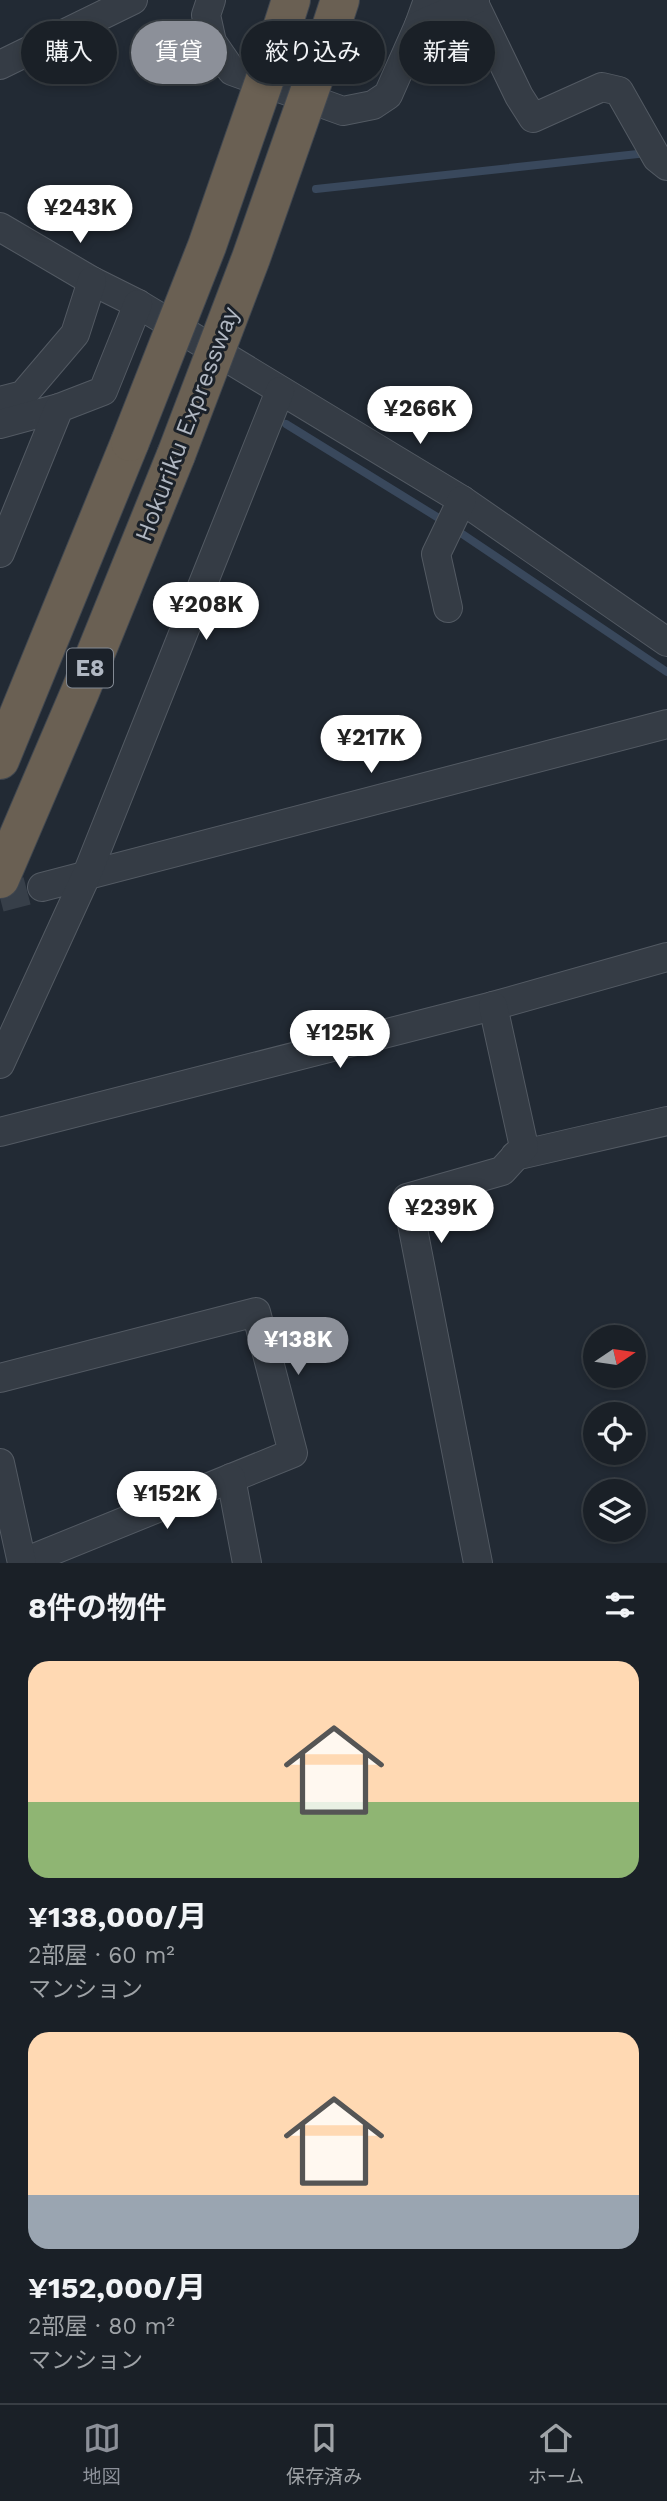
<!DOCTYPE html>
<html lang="ja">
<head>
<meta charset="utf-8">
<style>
	body { margin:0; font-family:"Work Sans","Noto Sans JP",sans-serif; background:#23282f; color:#f1f3f6; height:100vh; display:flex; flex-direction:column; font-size:26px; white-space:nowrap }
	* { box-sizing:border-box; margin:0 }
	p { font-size:23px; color:#9fa3a7 }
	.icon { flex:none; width:38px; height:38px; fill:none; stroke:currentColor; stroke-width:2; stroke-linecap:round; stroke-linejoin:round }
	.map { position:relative; height:1563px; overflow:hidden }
	.drawer { display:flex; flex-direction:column; background:#1a2027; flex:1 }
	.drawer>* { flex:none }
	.banner { position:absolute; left:21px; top:21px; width:626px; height:63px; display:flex; gap:14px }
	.needle { width:46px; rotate:77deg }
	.tools { position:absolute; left:583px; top:1325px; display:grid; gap:14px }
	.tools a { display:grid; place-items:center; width:63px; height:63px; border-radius:50%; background:#1a2027; box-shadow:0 4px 10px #0003,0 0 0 2px #383e44; font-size:35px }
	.price { position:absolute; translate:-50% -60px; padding:0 16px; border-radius:24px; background:#fff; color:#222; font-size:23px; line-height:46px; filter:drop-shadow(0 2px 4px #0008) }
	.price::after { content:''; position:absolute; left:50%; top:42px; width:21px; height:16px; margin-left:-10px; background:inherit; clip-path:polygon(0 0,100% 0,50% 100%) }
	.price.current { background:#8c9099; color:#fff }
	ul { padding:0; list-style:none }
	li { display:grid; align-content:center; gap:14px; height:371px; padding:0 28px }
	li span { display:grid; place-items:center; height:217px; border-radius:21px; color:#555 }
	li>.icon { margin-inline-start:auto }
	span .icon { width:126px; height:126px; fill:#fffc; stroke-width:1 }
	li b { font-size:30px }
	h2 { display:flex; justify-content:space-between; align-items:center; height:84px; padding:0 28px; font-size:30px }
	.pill { padding:0 24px; border-radius:32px; background:#1a2027; box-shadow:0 4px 10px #0003,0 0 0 2px #383e44; font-size:24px; line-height:63px }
	.pill.current { background:#8c9099; color:#fff }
	.menu { display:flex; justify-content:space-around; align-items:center; height:98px; border-top:2px solid #383e44; background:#1a2027; font-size:19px; color:#9fa3a7 }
	.menu a { display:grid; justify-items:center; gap:4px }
	.menu .current { color:#8c9099 }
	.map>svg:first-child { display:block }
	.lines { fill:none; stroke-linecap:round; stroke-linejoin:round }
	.stream { stroke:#39485c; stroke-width:8 }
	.minor-tunnel { stroke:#373f49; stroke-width:28; stroke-dasharray:28 14; stroke-linecap:butt }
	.minor-casing { stroke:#535a63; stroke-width:30 }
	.highway-casing { stroke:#404750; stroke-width:40 }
	.minor { stroke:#353c45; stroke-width:28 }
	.highway { stroke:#6a6053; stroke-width:38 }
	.highway-bridge-casing { stroke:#404750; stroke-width:40; stroke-linecap:butt }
	.highway-bridge { stroke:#6a6053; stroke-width:38 }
	.labels { text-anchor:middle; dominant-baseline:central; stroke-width:6; stroke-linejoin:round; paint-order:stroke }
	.shield { fill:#1b2129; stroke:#838a94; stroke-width:2 }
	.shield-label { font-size:23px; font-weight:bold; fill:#b0b7c2 }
	.street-label { font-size:24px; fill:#b0b7c2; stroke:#1b2129 }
</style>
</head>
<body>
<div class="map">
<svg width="667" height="1563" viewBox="0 0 667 1563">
	<rect width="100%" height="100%" fill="#222a34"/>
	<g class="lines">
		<!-- stream -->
		<g class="stream">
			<path d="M316 189 647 153"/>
			<path d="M286 424 437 517 667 672"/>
		</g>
		<!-- minor-tunnel -->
		<path class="minor-tunnel" d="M0 898 42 887"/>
		<!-- minor casing -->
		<g class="minor-casing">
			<g id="minor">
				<path d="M211 0 206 15 212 42 232 71 343 111 373 105 388 95 419 25 428 0"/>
				<path d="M473 1 519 96 533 118 602 87 619 91 657 158 667 166"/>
				<path d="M419 25 475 0"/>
				<path d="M0 65 133 0"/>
				<path d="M0 227 92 281 138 304 462 500 667 642"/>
				<path d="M0 401 23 395 75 334 92 281"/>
				<path d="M0 424 59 408"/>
				<path d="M0 553 59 408 103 391 138 304"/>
				<path d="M448 608 436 554 462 500"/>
				<path d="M42 887 667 724"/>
				<path d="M0 1064 87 874 280 391"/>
				<path d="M0 1132 493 1006 667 957"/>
				<path d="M515 1156 667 1121"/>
				<path d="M0 1378 256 1312 293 1453 22 1563"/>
				<path d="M0 1463 22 1563"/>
				<path d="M231 1478 247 1563"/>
				<path d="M478 1563 407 1198 502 1171 524 1147 493 1006"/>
			</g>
		</g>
		<!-- highway casing -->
		<g class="highway-casing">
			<g id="highway">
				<path d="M276 47 291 0"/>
				<path d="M319 64 340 0"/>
				<path d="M0 760 130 442"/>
				<path d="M0 879 80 692 176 455"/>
			</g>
		</g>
		<!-- minor -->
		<use href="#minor" class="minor"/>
		<!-- highway -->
		<use href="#highway" class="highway"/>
		<!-- highway-bridge casing -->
		<g class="highway-bridge-casing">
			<g id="highway-bridge">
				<path d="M130 442 207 246 276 47"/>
				<path d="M176 455 251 258 319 64"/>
			</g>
		</g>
		<!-- highway-bridge -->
		<use href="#highway-bridge" class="highway-bridge"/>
	</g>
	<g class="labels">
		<!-- shield labels -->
		<rect class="shield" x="67" y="648.5" width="46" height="39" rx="5"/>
		<g class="shield-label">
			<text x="90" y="668">E8</text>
		</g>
		<!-- street labels -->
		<g class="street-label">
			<text transform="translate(187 424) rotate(-69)">Hokuriku Expressway</text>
		</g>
	</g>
</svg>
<div class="tools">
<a><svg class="needle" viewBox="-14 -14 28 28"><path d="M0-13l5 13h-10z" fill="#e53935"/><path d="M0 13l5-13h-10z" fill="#9fa3a7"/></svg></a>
<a><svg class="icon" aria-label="locate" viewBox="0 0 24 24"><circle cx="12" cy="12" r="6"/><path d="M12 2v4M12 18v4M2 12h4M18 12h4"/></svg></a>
<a><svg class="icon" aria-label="layers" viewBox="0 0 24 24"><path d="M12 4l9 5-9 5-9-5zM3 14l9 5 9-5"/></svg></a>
</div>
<b class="price" style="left:80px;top:245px">¥243K</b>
<b class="price" style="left:420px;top:446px">¥266K</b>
<b class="price" style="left:206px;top:642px">¥208K</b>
<b class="price" style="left:371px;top:775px">¥217K</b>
<b class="price" style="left:340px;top:1070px">¥125K</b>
<b class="price" style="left:441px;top:1245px">¥239K</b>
<b class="price current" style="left:298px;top:1377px">¥138K</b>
<b class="price" style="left:167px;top:1531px">¥152K</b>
<div class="banner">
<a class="pill">購入</a>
<a class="pill current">賃貸</a>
<a class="pill">絞り込み</a>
<a class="pill">新着</a>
</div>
</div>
<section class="drawer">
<h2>8件の物件<svg class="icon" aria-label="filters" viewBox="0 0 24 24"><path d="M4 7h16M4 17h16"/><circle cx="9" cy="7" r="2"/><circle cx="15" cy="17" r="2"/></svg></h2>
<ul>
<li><span style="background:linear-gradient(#ffd9b3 65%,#8fb573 0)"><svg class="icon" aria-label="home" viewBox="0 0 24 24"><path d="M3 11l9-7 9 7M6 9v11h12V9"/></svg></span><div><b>¥138,000/月</b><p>2部屋 · 60 m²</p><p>マンション</p></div></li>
<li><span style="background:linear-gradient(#ffd9b3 75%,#9aa5b1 0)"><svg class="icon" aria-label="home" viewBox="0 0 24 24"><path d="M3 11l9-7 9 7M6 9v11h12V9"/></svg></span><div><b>¥152,000/月</b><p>2部屋 · 80 m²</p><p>マンション</p></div></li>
</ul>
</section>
<nav class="menu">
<a class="current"><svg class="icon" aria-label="map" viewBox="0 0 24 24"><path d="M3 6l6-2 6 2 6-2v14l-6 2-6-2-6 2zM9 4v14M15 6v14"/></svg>地図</a>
<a><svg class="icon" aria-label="saved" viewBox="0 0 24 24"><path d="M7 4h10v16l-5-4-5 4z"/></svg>保存済み</a>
<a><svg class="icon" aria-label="home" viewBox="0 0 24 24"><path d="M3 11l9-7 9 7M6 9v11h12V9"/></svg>ホーム</a>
</nav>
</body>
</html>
